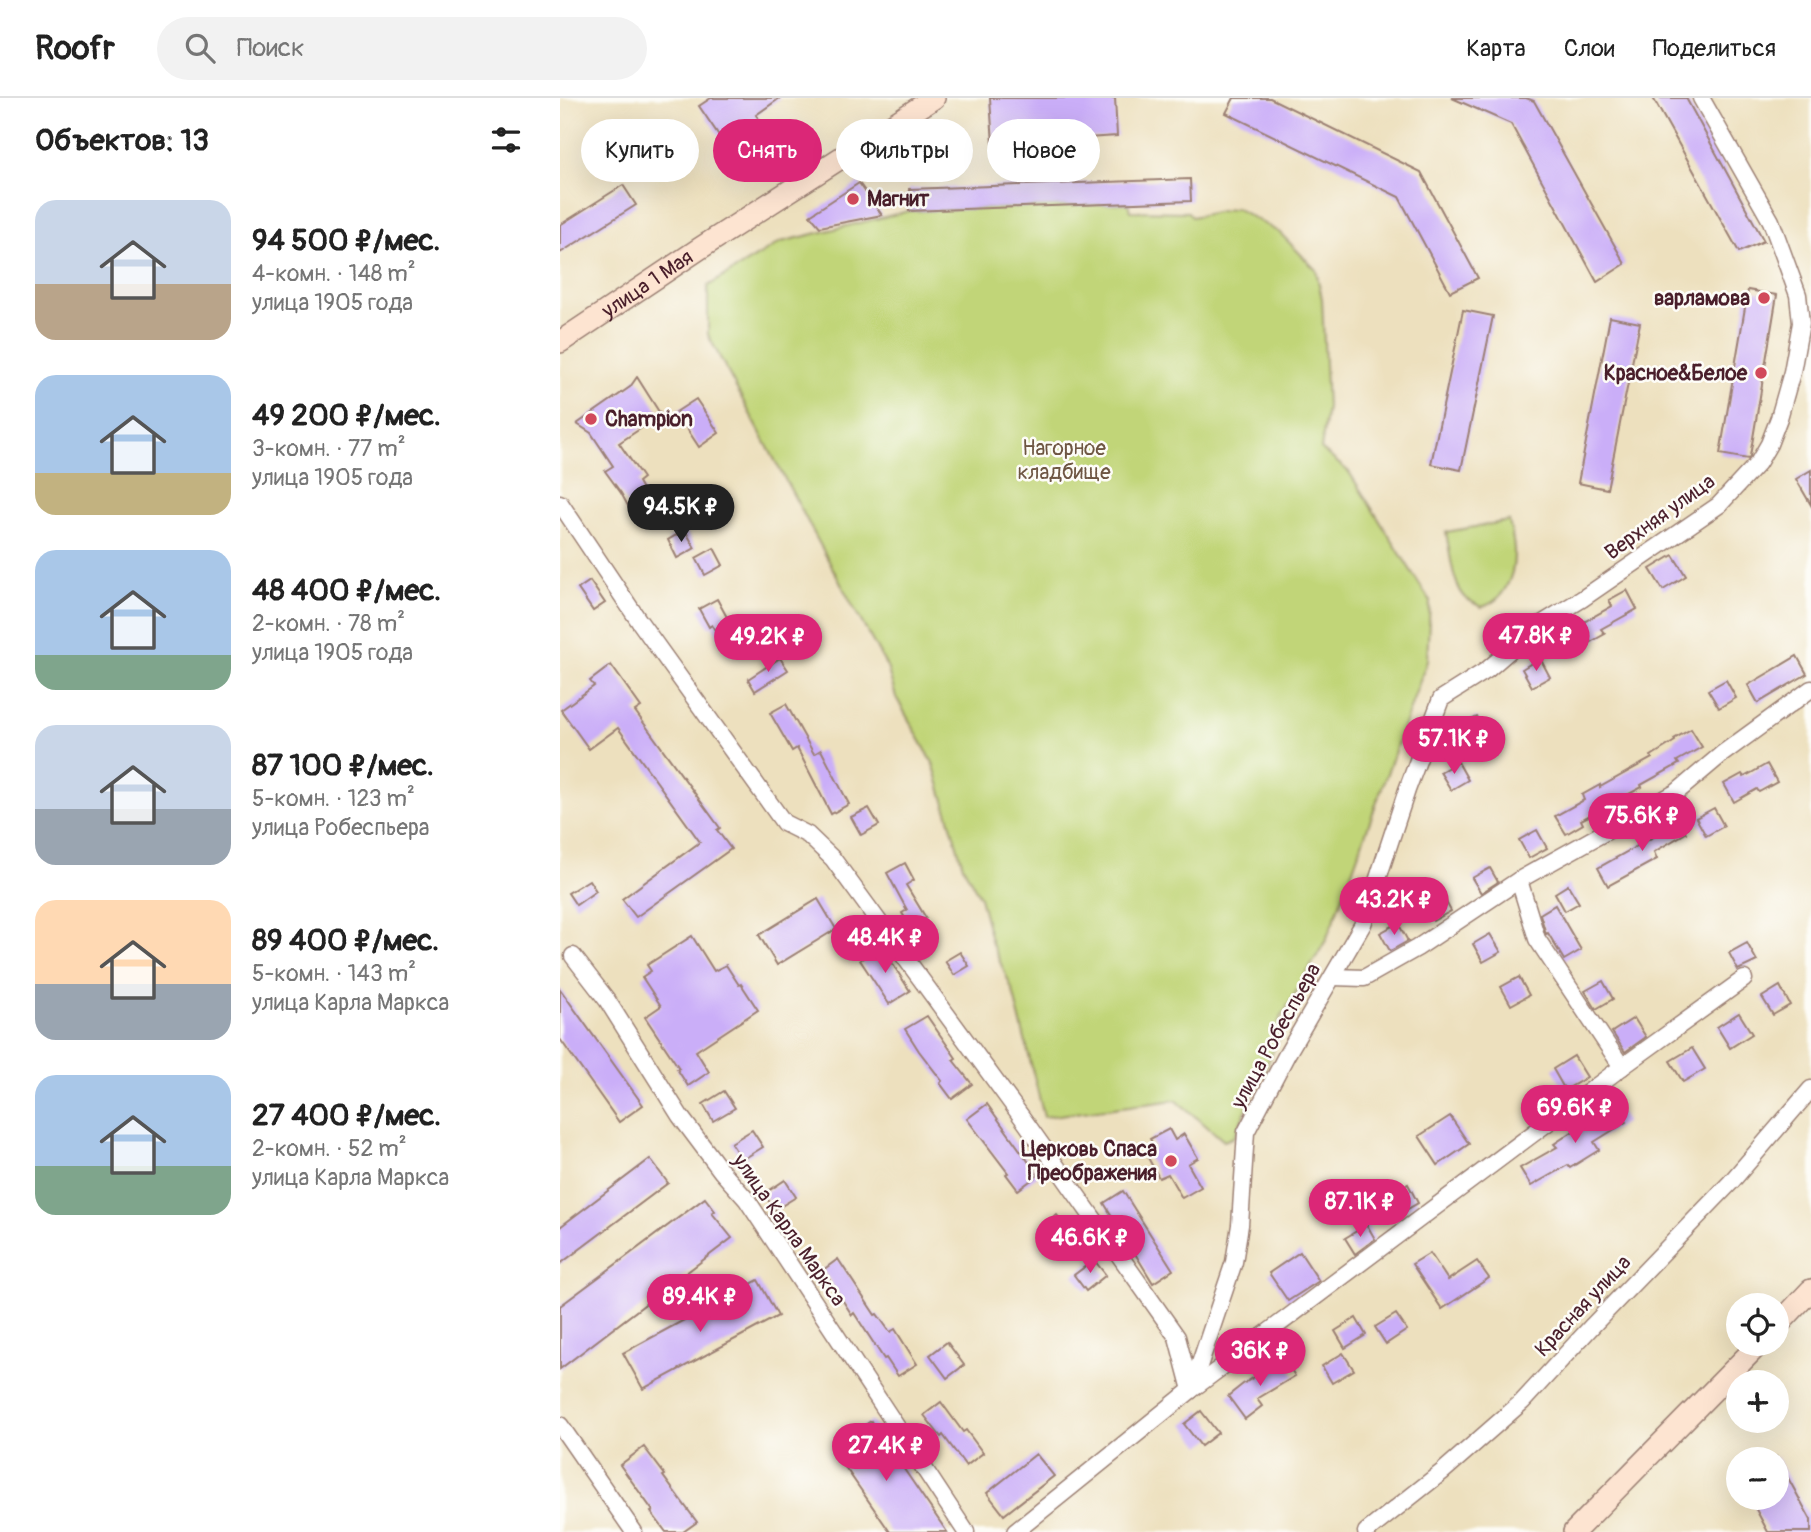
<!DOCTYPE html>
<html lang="ru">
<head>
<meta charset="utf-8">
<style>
	body { margin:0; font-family:Pangolin,sans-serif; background:#f2f2f2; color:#222; height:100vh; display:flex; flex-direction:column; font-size:26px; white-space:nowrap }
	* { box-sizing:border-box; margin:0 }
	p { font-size:23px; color:#767676 }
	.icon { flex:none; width:38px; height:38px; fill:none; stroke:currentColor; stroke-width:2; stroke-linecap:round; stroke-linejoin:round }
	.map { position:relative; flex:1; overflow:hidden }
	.side { display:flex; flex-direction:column; background:#fff; width:560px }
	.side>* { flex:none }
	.top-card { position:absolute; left:21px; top:21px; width:665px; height:63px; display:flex; gap:14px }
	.buttons { position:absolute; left:1166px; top:1195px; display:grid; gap:14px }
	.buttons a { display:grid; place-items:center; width:63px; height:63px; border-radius:50%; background:#fff; box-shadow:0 7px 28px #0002; font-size:35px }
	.price { position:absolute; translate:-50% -60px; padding:0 16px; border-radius:24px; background:#db2777; color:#fff; font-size:23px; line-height:46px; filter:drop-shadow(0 2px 4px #0008) }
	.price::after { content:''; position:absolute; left:50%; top:42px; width:21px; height:16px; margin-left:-10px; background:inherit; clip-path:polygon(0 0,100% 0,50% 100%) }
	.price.current { background:#222; color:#fff }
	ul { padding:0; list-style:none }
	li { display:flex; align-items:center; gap:21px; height:175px; padding:0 35px }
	li span { display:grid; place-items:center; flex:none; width:196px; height:140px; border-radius:21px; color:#555 }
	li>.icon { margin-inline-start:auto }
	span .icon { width:84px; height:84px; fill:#fffc; stroke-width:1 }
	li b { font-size:30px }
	h2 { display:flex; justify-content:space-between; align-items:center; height:84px; padding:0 35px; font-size:30px }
	.tag { padding:0 24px; border-radius:32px; background:#fff; box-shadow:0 7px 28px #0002; font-size:24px; line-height:63px }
	.tag.current { background:#db2777; color:#fff }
	header { display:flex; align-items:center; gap:42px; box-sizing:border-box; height:98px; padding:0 35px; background:#fff; border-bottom:2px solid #e0e0e0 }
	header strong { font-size:33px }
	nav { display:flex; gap:38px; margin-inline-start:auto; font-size:24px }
	.search { width:490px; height:63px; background:#f2f2f2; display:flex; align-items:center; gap:18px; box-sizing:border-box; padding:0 24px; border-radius:38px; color:#767676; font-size:26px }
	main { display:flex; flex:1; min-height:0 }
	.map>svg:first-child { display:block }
	.green { fill:#c1d578; stroke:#867a52; stroke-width:2 }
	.building { fill:#caaef8 }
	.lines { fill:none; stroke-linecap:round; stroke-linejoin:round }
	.minor-casing { stroke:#9c8074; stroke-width:19 }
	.secondary-casing { stroke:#9c8074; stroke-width:24 }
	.minor { stroke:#fff; stroke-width:16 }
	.secondary { stroke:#fde4d1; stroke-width:21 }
	.poi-dot { fill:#d1495b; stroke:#fdfcf7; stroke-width:2.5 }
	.labels { text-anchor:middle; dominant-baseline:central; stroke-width:5; stroke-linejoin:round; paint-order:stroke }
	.poi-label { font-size:21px; font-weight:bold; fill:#4a1f2b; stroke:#fdfcf7; text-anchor:end }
	.street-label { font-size:21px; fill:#4a1f2b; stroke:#fdfcf7 }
	.park-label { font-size:21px; fill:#6e5642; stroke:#fdfcf7 }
</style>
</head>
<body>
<header>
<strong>Roofr</strong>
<div class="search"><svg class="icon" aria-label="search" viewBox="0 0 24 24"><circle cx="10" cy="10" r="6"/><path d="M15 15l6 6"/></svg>Поиск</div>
<nav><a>Карта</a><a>Слои</a><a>Поделиться</a></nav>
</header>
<main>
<section class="side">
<h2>Объектов: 13<svg class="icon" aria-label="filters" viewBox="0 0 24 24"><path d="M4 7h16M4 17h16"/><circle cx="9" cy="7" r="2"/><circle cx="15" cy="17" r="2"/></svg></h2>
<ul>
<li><span style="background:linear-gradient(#c9d6e8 60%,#b9a48a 0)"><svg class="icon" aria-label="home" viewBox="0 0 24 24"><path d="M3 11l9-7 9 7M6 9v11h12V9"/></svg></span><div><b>94 500 ₽/мес.</b><p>4-комн. · 148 m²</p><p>улица 1905 года</p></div></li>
<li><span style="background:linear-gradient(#a9c7e8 70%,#c2b280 0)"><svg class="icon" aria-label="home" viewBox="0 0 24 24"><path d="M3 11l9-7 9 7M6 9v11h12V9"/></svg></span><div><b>49 200 ₽/мес.</b><p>3-комн. · 77 m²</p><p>улица 1905 года</p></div></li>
<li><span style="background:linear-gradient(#a9c7e8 75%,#7fa58c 0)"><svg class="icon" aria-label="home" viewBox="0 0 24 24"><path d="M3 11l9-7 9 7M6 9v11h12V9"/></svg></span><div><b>48 400 ₽/мес.</b><p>2-комн. · 78 m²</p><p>улица 1905 года</p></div></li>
<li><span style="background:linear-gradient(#c9d6e8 60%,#9aa5b1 0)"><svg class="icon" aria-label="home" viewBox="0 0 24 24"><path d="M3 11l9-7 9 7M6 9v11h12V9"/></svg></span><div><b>87 100 ₽/мес.</b><p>5-комн. · 123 m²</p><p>улица Робеспьера</p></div></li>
<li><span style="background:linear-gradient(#ffd9b3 60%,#9aa5b1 0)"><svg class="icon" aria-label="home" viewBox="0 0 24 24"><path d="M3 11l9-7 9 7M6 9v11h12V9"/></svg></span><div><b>89 400 ₽/мес.</b><p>5-комн. · 143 m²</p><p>улица Карла Маркса</p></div></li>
<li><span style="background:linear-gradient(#a9c7e8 65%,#7fa58c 0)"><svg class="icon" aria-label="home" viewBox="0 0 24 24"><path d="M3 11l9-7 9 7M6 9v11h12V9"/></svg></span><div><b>27 400 ₽/мес.</b><p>2-комн. · 52 m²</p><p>улица Карла Маркса</p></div></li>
</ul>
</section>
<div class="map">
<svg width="1251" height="1434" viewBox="0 0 1251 1434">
	<rect width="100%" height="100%" fill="#fdfcf7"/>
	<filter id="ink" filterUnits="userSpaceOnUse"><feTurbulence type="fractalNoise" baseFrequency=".0143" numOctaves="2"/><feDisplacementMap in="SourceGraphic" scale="14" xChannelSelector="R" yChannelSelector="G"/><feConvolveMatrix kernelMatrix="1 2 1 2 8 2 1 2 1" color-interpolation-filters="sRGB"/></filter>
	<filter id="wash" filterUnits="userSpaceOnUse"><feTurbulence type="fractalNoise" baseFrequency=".00686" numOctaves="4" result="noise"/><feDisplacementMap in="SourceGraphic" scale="28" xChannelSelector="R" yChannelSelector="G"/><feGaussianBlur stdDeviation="1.57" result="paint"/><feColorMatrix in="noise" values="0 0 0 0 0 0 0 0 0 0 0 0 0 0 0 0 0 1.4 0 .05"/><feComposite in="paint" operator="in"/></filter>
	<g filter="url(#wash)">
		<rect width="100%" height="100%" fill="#ede0be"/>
		<!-- green -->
		<g class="green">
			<path d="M568 105 570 113 628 114 632 119 676 110 720 135 756 172 762 201 767 309 761 351 789 374 870 503 867 563 789 782 766 842 718 925 724 929 674 1039 664 1043 616 1002 484 1019 453 893 432 846 420 799 403 768 373 665 336 599 327 569 296 514 148 237V188L221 144 349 113Z"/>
			<path d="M949 423C951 434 955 446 954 457 954 478 944 504 921 509 917 506 911 504 907 501 892 488 890 453 886 434Z"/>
		</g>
		<g id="blocks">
			<!-- building -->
			<g class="building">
				<path d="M151 0H220L196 17 218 49 186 70 180 62 177 64 139 8Z"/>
				<path d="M430 0H555L557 38 433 46Z"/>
				<path d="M674 0H710L861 74 918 180 890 194 839 99 666 15Z"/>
				<path d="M892 0H966L974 3 1065 166 1037 184 951 26Z"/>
				<path d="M1093 0H1126L1204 143 1179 154Z"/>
				<path d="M630 81 631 103 349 113V91Z"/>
				<path d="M299 85 322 117 260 129 250 117Z"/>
				<path d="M63 87 76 107 0 155V127Z"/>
				<path d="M1188 192 1217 197 1190 358 1188 361 1160 356Z"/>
				<path d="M903 212 933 218 901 372 871 366Z"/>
				<path d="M1050 219 1080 225 1047 391 1018 385Z"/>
				<path d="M77 279 101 317 59 345 83 380 78 384 97 418 79 428 61 395 45 373 53 368 31 335 17 326 70 289Z"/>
				<path d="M136 301 159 335 139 349 116 314Z"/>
				<path d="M1251 372V407L1236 381Z"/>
				<path d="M125 432 135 450 117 460 108 442Z"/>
				<path d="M154 450 163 467 145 477 136 460Z"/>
				<path d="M1113 457 1126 478 1103 492 1090 471Z"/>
				<path d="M30 483 45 505 33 513 18 491Z"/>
				<path d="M1067 492 1077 511 1041 531 1045 536 1027 546 1017 528 1052 508 1049 502Z"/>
				<path d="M157 501 174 532 177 530 186 547 169 557 152 527 149 529 139 511Z"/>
				<path d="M1237 558 1247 576 1198 605 1188 587Z"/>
				<path d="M220 560 228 572 195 593 188 581Z"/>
				<path d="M980 560 990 579 972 589 962 571Z"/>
				<path d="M51 567 81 609 75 613 160 730 157 732 171 751 76 819 62 801 140 744 58 630 29 651 1 612 34 588 30 583Z"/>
				<path d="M1166 582 1176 600 1159 610 1148 592Z"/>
				<path d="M226 606 254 656 261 652 289 706 271 716 237 650 232 653 210 615Z"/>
				<path d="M917 619 927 637 910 647 899 628Z"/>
				<path d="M1131 631 1142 649 1117 663 1119 666 1081 687 1082 689 1021 722 1023 726 1006 736 995 718 1024 702 1022 697 1040 687V689L1092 660 1091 658 1115 643 1114 641Z"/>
				<path d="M898 664 908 682 891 692 880 674Z"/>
				<path d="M1207 666 1217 684 1199 694 1197 691 1174 704 1164 686 1182 676 1184 679Z"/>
				<path d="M309 710 319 727 301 737 291 719Z"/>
				<path d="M1154 710 1164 728 1146 738 1136 720Z"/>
				<path d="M1116 717 1126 735 1094 754 1097 761 1048 788 1038 770 1102 734 1098 727Z"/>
				<path d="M977 732 987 750 969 760 959 742Z"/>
				<path d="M345 765 354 782 346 787 366 820 351 830 342 815 347 812 327 775Z"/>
				<path d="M930 770 938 784 921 795 912 780Z"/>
				<path d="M29 782 36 793 16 807 8 795Z"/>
				<path d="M1008 787 1019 805 1005 813 995 795Z"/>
				<path d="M881 795 891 813 873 823 863 805Z"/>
				<path d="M258 801 276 831 217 867 199 837Z"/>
				<path d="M995 807 1021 852 1004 862 988 835 986 836 980 816Z"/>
				<path d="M838 825 848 843 830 853 820 835Z"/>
				<path d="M930 836 941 854 923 864 913 846Z"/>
				<path d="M132 838 154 873 166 867 179 887 181 886 198 912 136 953 149 974 128 988 117 971 119 970 85 919 101 908 82 879 91 873 87 867Z"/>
				<path d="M1187 845 1197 863 1178 872 1169 855Z"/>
				<path d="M321 848 350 893 329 906 300 862Z"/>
				<path d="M400 854 409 868 394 877 385 863Z"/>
				<path d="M959 879 969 897 951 907 941 889Z"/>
				<path d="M1043 883 1053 901 1036 911 1025 893Z"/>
				<path d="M1220 888 1230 907 1213 917 1202 899Z"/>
				<path d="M0 891 83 1007 59 1024 0 941Z"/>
				<path d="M1179 915 1192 936 1170 950 1157 929Z"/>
				<path d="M367 918 396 960 393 962 412 986 392 1001 380 985 382 983 359 953 345 931Z"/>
				<path d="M1074 920 1086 939 1065 954 1052 934Z"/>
				<path d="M1132 950 1145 971 1123 984 1110 963Z"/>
				<path d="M1014 958 1027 979 1005 992 993 971Z"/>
				<path d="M164 993 175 1010 153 1023 143 1006Z"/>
				<path d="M1053 1003 1066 1024 1034 1044 1039 1052 1010 1070 1008 1067 971 1088 960 1070 997 1049 994 1046 1033 1020 1031 1017Z"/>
				<path d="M427 1006 478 1077 458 1092 446 1076 448 1075 407 1021Z"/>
				<path d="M890 1018 909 1046 878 1067 859 1038Z"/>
				<path d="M609 1031 615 1042 624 1036 638 1060 628 1066 641 1089 622 1100 608 1076 599 1080 586 1056 595 1050 590 1041Z"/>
				<path d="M192 1032 203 1049 182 1062 171 1045Z"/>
				<path d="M90 1061 108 1085 0 1166V1129Z"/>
				<path d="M225 1082 236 1099 215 1112 204 1096Z"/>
				<path d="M848 1086 858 1105 827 1123 816 1104Z"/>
				<path d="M563 1093 613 1172 593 1185 544 1105Z"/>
				<path d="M145 1100 155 1113 152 1115 172 1140 0 1271V1208Z"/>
				<path d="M497 1117 514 1139 497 1152 480 1129Z"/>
				<path d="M807 1127 815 1141 795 1156 785 1140Z"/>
				<path d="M740 1154 759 1183 728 1203 709 1175Z"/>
				<path d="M870 1155 888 1182 917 1163 929 1180 882 1211 852 1166Z"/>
				<path d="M278 1161 315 1217 317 1216 330 1234 335 1231 357 1266 338 1278 326 1260 324 1261 294 1215 292 1217 263 1172Z"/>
				<path d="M534 1162 546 1177 526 1193 514 1177Z"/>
				<path d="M198 1182 218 1218 83 1291 63 1255Z"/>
				<path d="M836 1216 847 1232 826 1246 815 1229Z"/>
				<path d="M796 1220 806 1237 785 1250 775 1233Z"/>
				<path d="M387 1244 404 1267 387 1280 370 1257Z"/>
				<path d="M783 1255 794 1272 772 1285 762 1268Z"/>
				<path d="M724 1261 735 1278 697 1301 702 1308 685 1321 668 1298 683 1286Z"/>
				<path d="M381 1304 403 1334 406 1332 423 1355 406 1368 383 1337 381 1339 364 1317Z"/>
				<path d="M641 1313 658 1335 641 1348 624 1326Z"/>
				<path d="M311 1323 387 1434H330L272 1350Z"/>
				<path d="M84 1349 105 1377 103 1378 137 1424 123 1434H106L91 1414 93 1413 60 1367Z"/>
				<path d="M476 1356 494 1378 444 1417 427 1395Z"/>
				<path d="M1216 1358 1251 1422V1434H1208L1190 1400H1216Z"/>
			</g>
		</g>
	</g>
	<g filter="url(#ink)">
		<use href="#blocks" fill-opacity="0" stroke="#9c8074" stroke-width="2"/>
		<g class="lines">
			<!-- minor casing -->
			<g class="minor-casing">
				<g id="minor">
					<path d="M0 405 79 523 224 725 248 737 273 761 466 1025 617 1239 631 1292"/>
					<path d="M959 782 977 841 1062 969"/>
					<path d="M13 858 47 902 120 1018 162 1074 187 1102 406 1434"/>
					<path d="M773 879 804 880 857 850 959 782 1117 694 1162 656 1251 591"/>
					<path d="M631 1292 674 1164 680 1127 686 1034 726 958 803 826 847 692 881 601 927 572 978 528 1022 501 1159 407 1198 365 1209 346 1219 320 1232 274 1241 225 1238 197 1211 123 1141 0"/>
					<path d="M0 1327 74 1434"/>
					<path d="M455 1434 631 1292 1062 969 1184 881"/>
					<path d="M806 1434 882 1374 962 1304 1033 1227 1171 1084 1251 991"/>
				</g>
			</g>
			<!-- secondary casing -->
			<g class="secondary-casing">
				<g id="secondary">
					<path id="s1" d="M0 244 139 151 374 0"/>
					<path d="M1216 1229 1251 1192"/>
					<path d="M1014 1434 1199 1246"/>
				</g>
			</g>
			<!-- minor -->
			<use href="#minor" class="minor"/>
			<!-- secondary -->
			<use href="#secondary" class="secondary"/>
		</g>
	</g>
	<!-- markers -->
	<g class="poi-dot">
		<circle cx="293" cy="101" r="7"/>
		<circle cx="1204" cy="200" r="7"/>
		<circle cx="1201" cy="275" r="7"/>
		<circle cx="31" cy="321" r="7"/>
		<circle cx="611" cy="1063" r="7"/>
	</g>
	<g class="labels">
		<!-- poi labels -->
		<g class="poi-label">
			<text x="307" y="101" text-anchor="start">Магнит</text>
			<text x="1190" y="200">варламова</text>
			<text x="1187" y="275">Красное&amp;Белое</text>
			<text x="45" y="321" text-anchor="start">Champion</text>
			<text x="597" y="1051">Церковь Спаса<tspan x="597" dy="24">Преображения</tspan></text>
		</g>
		<!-- street labels -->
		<g class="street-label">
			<text stroke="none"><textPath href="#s1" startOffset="105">улица 1 Мая</textPath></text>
			<text transform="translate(1100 419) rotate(-36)">Верхняя улица</text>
			<text transform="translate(716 938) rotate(-61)">улица Робеспьера</text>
			<text transform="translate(229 1132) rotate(55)">улица Карла Маркса</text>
			<text transform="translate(1023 1208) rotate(-47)">Красная улица</text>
		</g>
		<!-- park labels -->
		<g class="park-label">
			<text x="504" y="350">Нагорное<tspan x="504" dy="24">кладбище</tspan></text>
		</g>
	</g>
</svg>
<div class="buttons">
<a><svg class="icon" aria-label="locate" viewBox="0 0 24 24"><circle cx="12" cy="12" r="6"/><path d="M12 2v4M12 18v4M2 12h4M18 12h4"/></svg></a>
<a>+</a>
<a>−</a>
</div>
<b class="price current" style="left:121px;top:446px">94.5K ₽</b>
<b class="price" style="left:976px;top:575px">47.8K ₽</b>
<b class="price" style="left:208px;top:576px">49.2K ₽</b>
<b class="price" style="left:894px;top:678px">57.1K ₽</b>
<b class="price" style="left:1082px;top:755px">75.6K ₽</b>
<b class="price" style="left:834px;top:839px">43.2K ₽</b>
<b class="price" style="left:325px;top:877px">48.4K ₽</b>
<b class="price" style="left:1015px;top:1047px">69.6K ₽</b>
<b class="price" style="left:800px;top:1141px">87.1K ₽</b>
<b class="price" style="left:530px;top:1177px">46.6K ₽</b>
<b class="price" style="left:140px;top:1236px">89.4K ₽</b>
<b class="price" style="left:700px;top:1290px">36K ₽</b>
<b class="price" style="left:326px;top:1385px">27.4K ₽</b>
<div class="top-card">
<a class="tag">Купить</a>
<a class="tag current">Снять</a>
<a class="tag">Фильтры</a>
<a class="tag">Новое</a>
</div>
</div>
</main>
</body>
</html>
